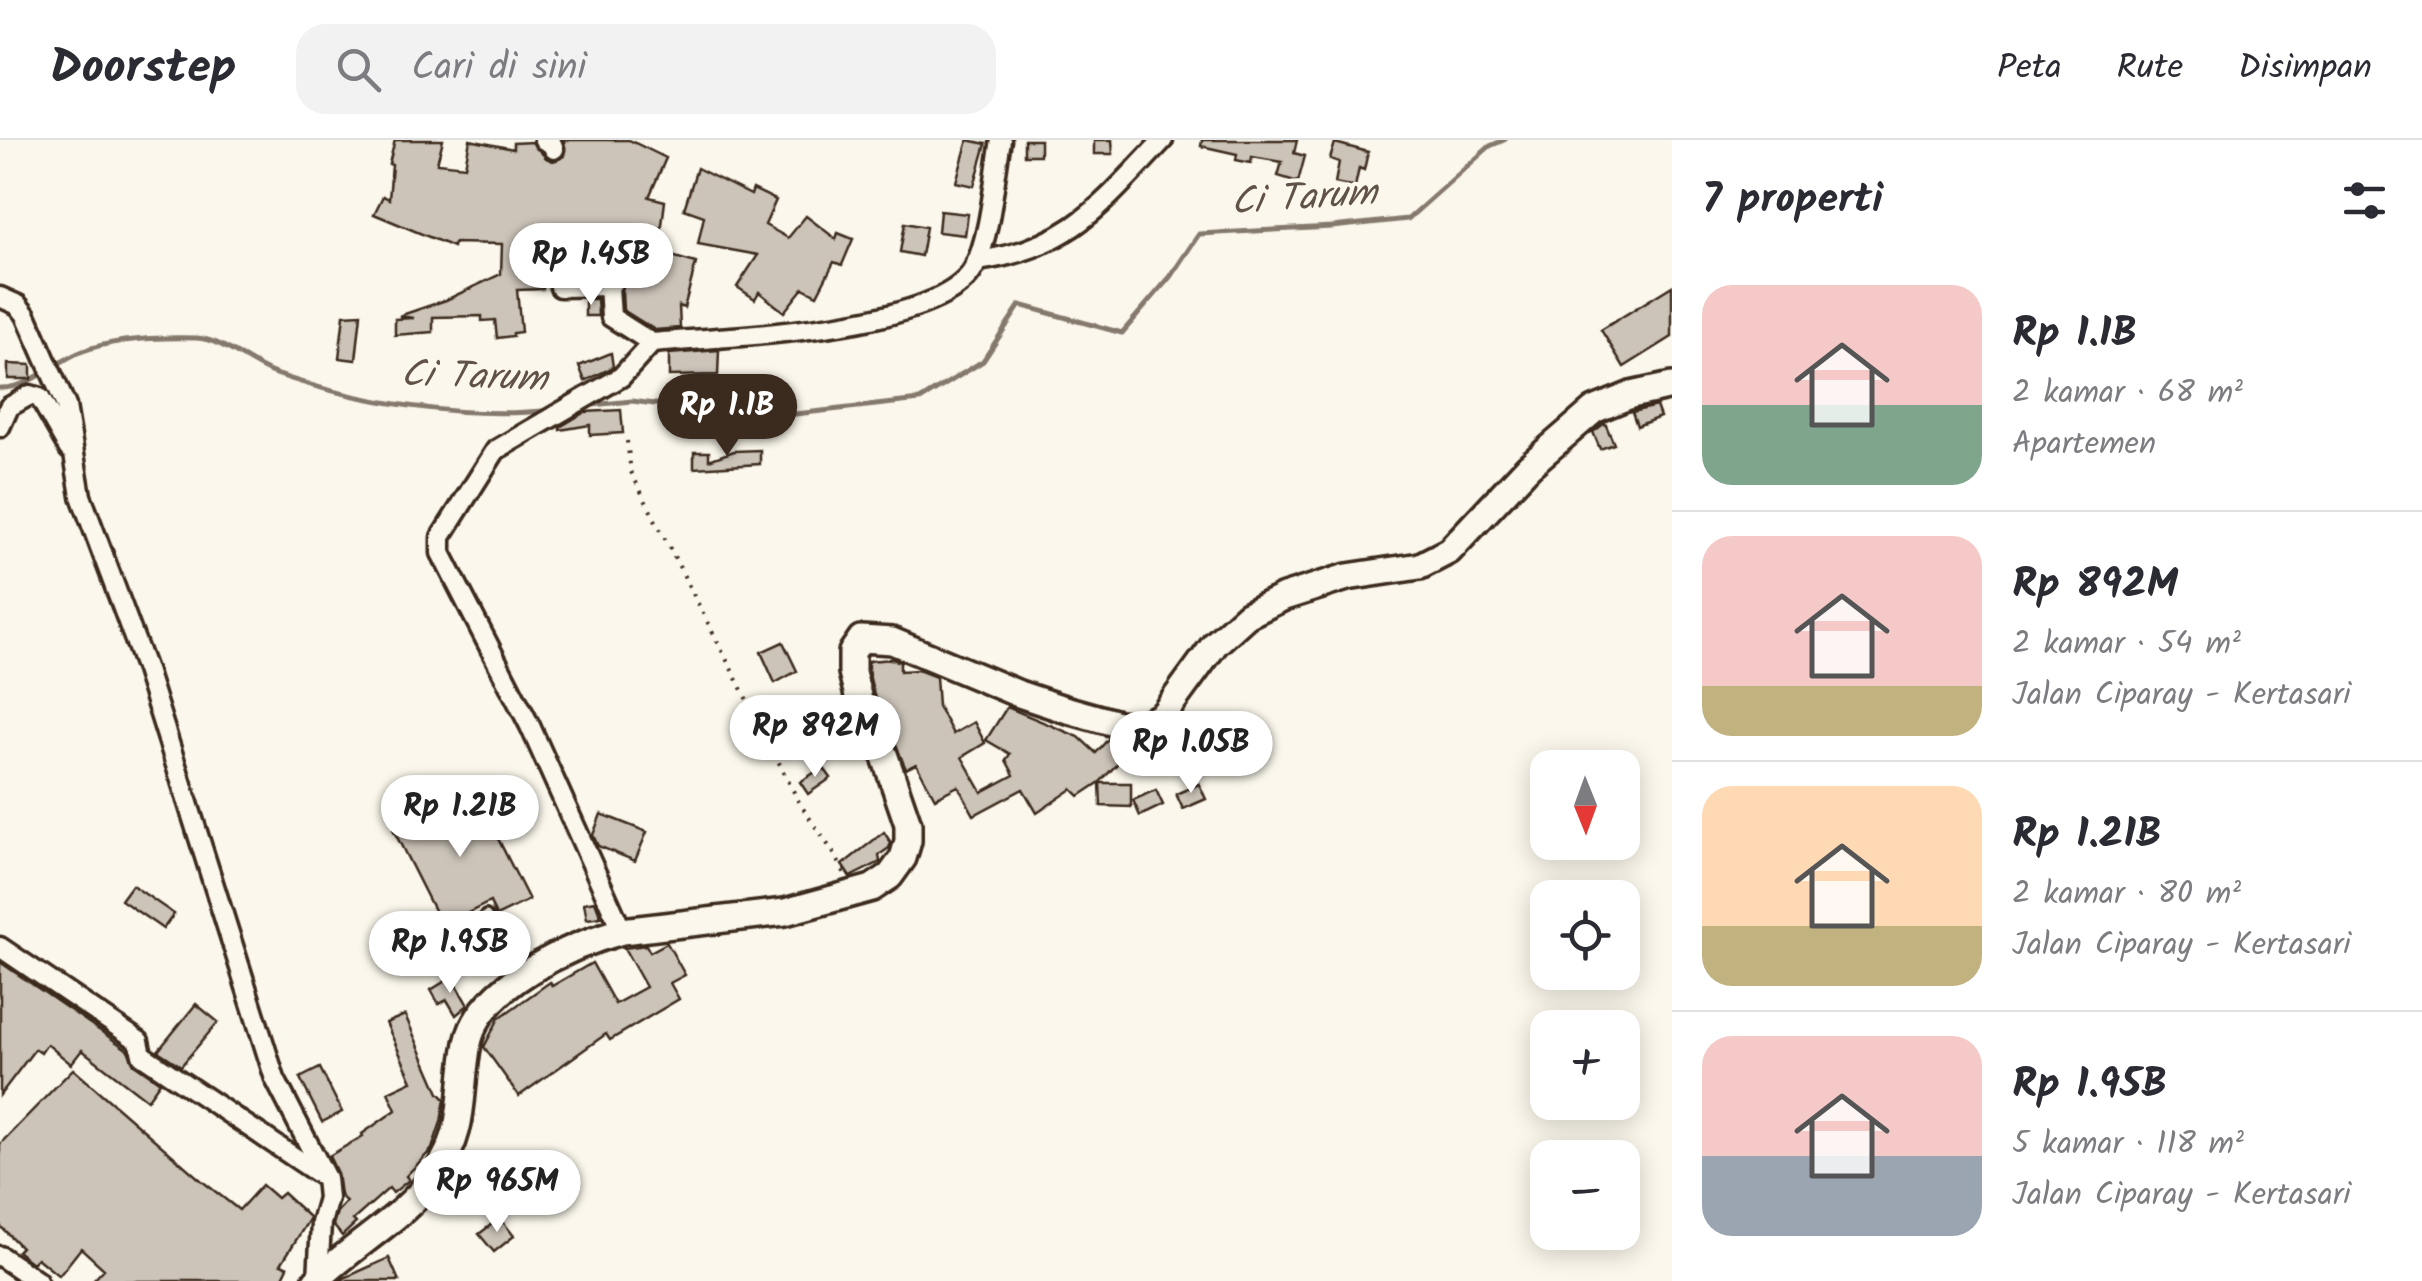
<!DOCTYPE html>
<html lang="id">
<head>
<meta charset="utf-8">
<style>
	body { margin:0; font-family:Kalam,sans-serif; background:#f2f2f3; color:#2b2b33; height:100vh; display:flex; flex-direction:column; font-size:38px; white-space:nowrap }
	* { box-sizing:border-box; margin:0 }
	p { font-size:32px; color:#7c7c81 }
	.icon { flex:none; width:55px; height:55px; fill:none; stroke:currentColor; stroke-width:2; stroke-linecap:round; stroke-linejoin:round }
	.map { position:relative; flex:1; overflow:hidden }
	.details { display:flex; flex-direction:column; background:#fff; width:750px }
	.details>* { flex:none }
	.needle { width:65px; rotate:179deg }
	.controls { position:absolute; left:1530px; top:610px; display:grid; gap:20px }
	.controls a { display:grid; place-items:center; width:110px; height:110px; border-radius:20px; background:#fff; box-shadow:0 5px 25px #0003; font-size:50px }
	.price { position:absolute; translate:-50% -85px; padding:0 22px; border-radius:35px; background:#fff; color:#222; font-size:32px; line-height:65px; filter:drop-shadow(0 2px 5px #0008) }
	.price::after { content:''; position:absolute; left:50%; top:60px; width:30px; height:22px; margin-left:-15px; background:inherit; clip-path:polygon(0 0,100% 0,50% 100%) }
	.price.active { background:#3b2a1e; color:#fff }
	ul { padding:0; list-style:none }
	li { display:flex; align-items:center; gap:30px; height:250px; padding:0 30px }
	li+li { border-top:2px solid #e1e1e2 }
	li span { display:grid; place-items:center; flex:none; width:280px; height:200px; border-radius:30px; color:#555 }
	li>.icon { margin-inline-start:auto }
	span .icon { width:120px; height:120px; fill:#fffc; stroke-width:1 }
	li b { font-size:42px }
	h2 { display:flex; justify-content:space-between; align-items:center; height:120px; padding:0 30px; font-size:42px }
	header { display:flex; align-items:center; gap:60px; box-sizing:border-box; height:140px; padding:0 50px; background:#fff; border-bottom:2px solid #e1e1e2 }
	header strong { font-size:48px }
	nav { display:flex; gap:55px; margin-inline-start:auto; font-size:35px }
	.search { width:700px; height:90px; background:#f2f2f3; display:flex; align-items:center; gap:25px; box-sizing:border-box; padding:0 35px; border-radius:30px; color:#7c7c81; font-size:38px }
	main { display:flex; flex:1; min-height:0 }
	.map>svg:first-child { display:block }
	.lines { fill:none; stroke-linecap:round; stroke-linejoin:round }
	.stream { stroke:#85796d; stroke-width:5 }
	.building { fill:#ccc4b9; stroke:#3b2a1e; stroke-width:2.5 }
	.lane-casing { stroke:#3b2a1e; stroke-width:16 }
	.street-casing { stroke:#3b2a1e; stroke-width:25 }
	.secondary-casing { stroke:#3b2a1e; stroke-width:32 }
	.path { stroke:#3b2a1e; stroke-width:4; stroke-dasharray:2.5 8; stroke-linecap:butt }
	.lane { stroke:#fbf7ec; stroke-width:9 }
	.street { stroke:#fbf7ec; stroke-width:18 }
	.secondary { stroke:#fbf7ec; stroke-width:25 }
	.labels { text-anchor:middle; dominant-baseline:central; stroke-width:8; stroke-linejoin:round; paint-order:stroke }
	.water-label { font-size:38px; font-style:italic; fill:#605246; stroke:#fbf7ec }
</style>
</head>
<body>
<header>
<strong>Doorstep</strong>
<div class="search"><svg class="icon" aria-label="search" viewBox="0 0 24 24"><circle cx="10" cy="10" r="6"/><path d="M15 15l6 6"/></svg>Cari di sini</div>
<nav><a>Peta</a><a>Rute</a><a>Disimpan</a></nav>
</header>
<main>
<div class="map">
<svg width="1672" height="1141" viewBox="0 0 1672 1141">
	<rect width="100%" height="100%" fill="#fbf7ec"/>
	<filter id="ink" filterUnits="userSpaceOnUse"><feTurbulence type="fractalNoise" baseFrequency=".01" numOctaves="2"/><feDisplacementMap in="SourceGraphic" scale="20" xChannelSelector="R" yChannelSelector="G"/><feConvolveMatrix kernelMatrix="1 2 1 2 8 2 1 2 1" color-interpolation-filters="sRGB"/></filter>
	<g filter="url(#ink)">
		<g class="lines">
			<!-- stream -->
			<g class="stream">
				<path d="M0 248C30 249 55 221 83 211 117 198 160 197 196 198 222 199 249 224 273 233 355 262 465 280 552 270"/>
				<path d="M583 266 632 261 760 278 920 260 983 221 1020 165 1122 193 1170 137 1199 94 1332 87 1408 79 1490 6 1504 0"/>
			</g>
		</g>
		<!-- building -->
		<g class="building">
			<path d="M395 0H443L437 23 465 26 470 0 513 9V3L532 2 546 18 553 21 564 16V0H629L666 18 649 57 665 61 660 101 593 92 526 97 521 103V114L527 119 538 120V128H575V119H593V127H601V134L559 135 553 137 548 145H543V149L517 150 521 192 513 193V196L497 198 495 180 482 181V176L433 177V192L395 195V179L414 178 399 176 446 160 501 134 502 104 454 103 453 107 374 74 383 56 389 59 392 25 389 24Z"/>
			<path d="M968 0 986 4 974 46 956 42Z"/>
			<rect x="1024" y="0" width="16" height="15"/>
			<path d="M1094 0H1112L1113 14H1094Z"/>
			<path d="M1202 0H1297L1294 13 1305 16 1298 42 1278 36 1282 22 1252 17 1251 23 1236 20 1237 14 1201 6Z"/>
			<path d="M1335 3 1368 12 1364 30 1359 28 1355 47 1335 43 1339 22 1330 19Z"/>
			<path d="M697 28 751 55 753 49 776 60 765 85 788 98 806 76 836 99 838 93 853 99 842 125 834 122 817 155 803 148 784 172 759 152 755 159 737 147 758 115 698 104 704 76 684 69Z"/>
			<path d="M940 71 968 74 965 95 938 92Z"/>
			<path d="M905 83 926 87 921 116 900 112Z"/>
			<path d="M668 115 696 123 684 168 679 166 680 188 655 190 623 170 622 151 626 129H635V133L661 140Z"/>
			<path d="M1672 146V197L1624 227 1601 190Z"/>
			<path d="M585 159H597L598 176H585Z"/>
			<path d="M361 174 356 220 339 218 344 175Z"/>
			<path d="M719 210 718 235 669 236V214Z"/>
			<path d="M611 213 613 227 585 241 579 226Z"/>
			<path d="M8 224 31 225V239H8Z"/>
			<path d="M1656 266 1660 277 1637 286 1632 272Z"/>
			<path d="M621 270 623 293 590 295V285L560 290V287L585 272Z"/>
			<path d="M1605 283 1614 304 1600 309 1593 292Z"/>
			<path d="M760 310V324L694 328V312H709V320L734 311Z"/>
			<path d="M783 502 797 531 775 543 761 512Z"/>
			<path d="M893 519 900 522V531L918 530 936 537 938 566 953 594 974 582 985 603 962 617 982 652 1014 635 1006 620 1010 614 986 600 1007 567 1079 597 1096 613 1109 598 1125 601 1132 608 1100 642 1079 656 1072 649 1037 673 1023 649 974 675 958 646 935 658 916 624 906 629 874 555 868 530V521Z"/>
			<path d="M823 627 831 638 808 654 800 642Z"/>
			<path d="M1100 643H1131V667L1101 666Z"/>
			<path d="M1199 644 1206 659 1183 669 1176 654Z"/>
			<path d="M473 649 529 760 496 776 490 762 442 786 393 689Z"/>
			<path d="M1156 650 1163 665 1140 676 1133 660Z"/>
			<path d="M601 674 647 692 635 721 598 706 593 695Z"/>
			<path d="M884 692 891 703 889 708 879 715 880 722 850 737 842 725Z"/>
			<path d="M132 745 174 774 163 789 121 760Z"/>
			<path d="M595 761 601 777 587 779 584 763Z"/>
			<path d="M667 803 685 835 670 843 679 859 610 900 606 894 519 956 484 907 499 878 550 842 552 846 592 823 615 864 646 847 624 808 646 805 650 812Z"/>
			<path d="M0 822 128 910 134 924 160 942 147 960 82 910 71 924 47 904 41 913 35 909 0 955Z"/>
			<path d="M447 840H453L468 865 456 875 447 860 439 864 431 850Z"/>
			<path d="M196 864 218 882 181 926 158 911Z"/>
			<path d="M405 875 439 953 445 959 441 982 432 1009 406 1036 409 1040 393 1053 389 1048 353 1080 356 1083 342 1096 333 1085 337 1072 346 1062 340 1055 337 1033 329 1016 363 996 362 994 396 970 388 952 412 941 386 883Z"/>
			<path d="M320 928 342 972 322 982 300 938Z"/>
			<path d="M73 929 202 1041 239 1070 262 1045 277 1058 283 1053 310 1078 281 1124 288 1127 281 1141H93L104 1129 81 1108 59 1136 37 1118 32 1123 17 1111 21 1107 0 1086V1004Z"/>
			<path d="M500 1078 514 1096 494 1112 479 1094Z"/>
			<path d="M389 1118 399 1141H340L342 1139Z"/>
		</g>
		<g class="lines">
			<!-- lane casing -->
			<g class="lane-casing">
				<path id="lane" d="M486 776 519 834"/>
			</g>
			<!-- street casing -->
			<g class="street-casing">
				<g id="street">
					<path d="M544 0 552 4 554 9"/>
					<path d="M532 108 609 106 614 110 613 142 609 146"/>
					<path d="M977 121C1070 109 1102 64 1163 0"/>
					<path d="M560 147 609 146 611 177 652 203"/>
					<path d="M0 157 18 165 26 175 66 266 81 356 146 530 275 939 326 1038 328 1058 321 1083 318 1139"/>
					<path d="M0 287 9 267 30 255 40 258 69 309"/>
					<path d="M622 791 530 586 441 413V397L496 310 621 237 652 203C721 196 940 192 974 128 991 94 994 38 1001 0"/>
					<path d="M0 807 139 901 142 915 322 1036"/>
					<path d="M0 1116 37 1141"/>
				</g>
			</g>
			<!-- secondary casing -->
			<g class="secondary-casing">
				<path id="secondary" d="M316 1141C353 1104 405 1078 435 1035 468 988 458 955 468 903 480 845 571 805 622 791L785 772 872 748 890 736 903 718 908 701V684L884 614 859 560 852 532V512L861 499 892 501 1019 554 1061 568 1118 584 1135 586 1150 582 1163 575 1215 504 1247 475 1284 457 1347 437 1420 426 1449 411 1529 326 1594 270 1631 255 1672 246"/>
			</g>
			<!-- path -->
			<path class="path" d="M627 301 631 332 800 664 835 715 846 736"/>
			<!-- lane -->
			<use href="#lane" class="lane"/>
			<!-- street -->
			<use href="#street" class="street"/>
			<!-- secondary -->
			<use href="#secondary" class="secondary"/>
		</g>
	</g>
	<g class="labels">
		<!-- water labels -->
		<g class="water-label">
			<text transform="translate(1304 59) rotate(-4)">Ci Tarum</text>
			<text transform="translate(474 238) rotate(2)">Ci Tarum</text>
		</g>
	</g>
</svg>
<div class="controls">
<a><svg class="needle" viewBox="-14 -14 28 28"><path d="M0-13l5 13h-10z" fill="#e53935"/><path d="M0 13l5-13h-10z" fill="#7c7c81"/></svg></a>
<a><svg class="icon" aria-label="locate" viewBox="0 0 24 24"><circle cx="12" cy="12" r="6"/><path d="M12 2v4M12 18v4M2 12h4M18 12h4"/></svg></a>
<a>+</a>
<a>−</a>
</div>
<b class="price" style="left:591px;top:168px">Rp 1.45B</b>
<b class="price active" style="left:727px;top:319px">Rp 1.1B</b>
<b class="price" style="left:815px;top:640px">Rp 892M</b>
<b class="price" style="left:1191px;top:656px">Rp 1.05B</b>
<b class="price" style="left:460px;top:720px">Rp 1.21B</b>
<b class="price" style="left:450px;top:856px">Rp 1.95B</b>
<b class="price" style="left:497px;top:1095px">Rp 965M</b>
</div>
<section class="details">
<h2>7 properti<svg class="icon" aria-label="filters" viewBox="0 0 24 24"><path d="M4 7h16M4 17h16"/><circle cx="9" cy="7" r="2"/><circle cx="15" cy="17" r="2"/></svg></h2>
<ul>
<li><span style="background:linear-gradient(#f6c9c9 60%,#7fa58c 0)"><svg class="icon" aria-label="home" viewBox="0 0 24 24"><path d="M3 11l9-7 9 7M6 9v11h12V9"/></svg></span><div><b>Rp 1.1B</b><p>2 kamar · 68 m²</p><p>Apartemen</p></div></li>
<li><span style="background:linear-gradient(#f6c9c9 75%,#c2b280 0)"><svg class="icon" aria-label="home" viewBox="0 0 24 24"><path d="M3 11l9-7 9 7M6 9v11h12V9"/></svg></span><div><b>Rp 892M</b><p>2 kamar · 54 m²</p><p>Jalan Ciparay - Kertasari</p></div></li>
<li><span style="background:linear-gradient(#ffd9b3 70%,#c2b280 0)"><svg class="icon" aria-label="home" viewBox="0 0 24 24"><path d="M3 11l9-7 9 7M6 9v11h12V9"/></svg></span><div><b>Rp 1.21B</b><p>2 kamar · 80 m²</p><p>Jalan Ciparay - Kertasari</p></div></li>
<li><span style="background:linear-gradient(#f6c9c9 60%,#9aa5b1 0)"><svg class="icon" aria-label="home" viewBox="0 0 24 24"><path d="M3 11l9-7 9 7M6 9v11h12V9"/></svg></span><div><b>Rp 1.95B</b><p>5 kamar · 118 m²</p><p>Jalan Ciparay - Kertasari</p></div></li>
</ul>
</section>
</main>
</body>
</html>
